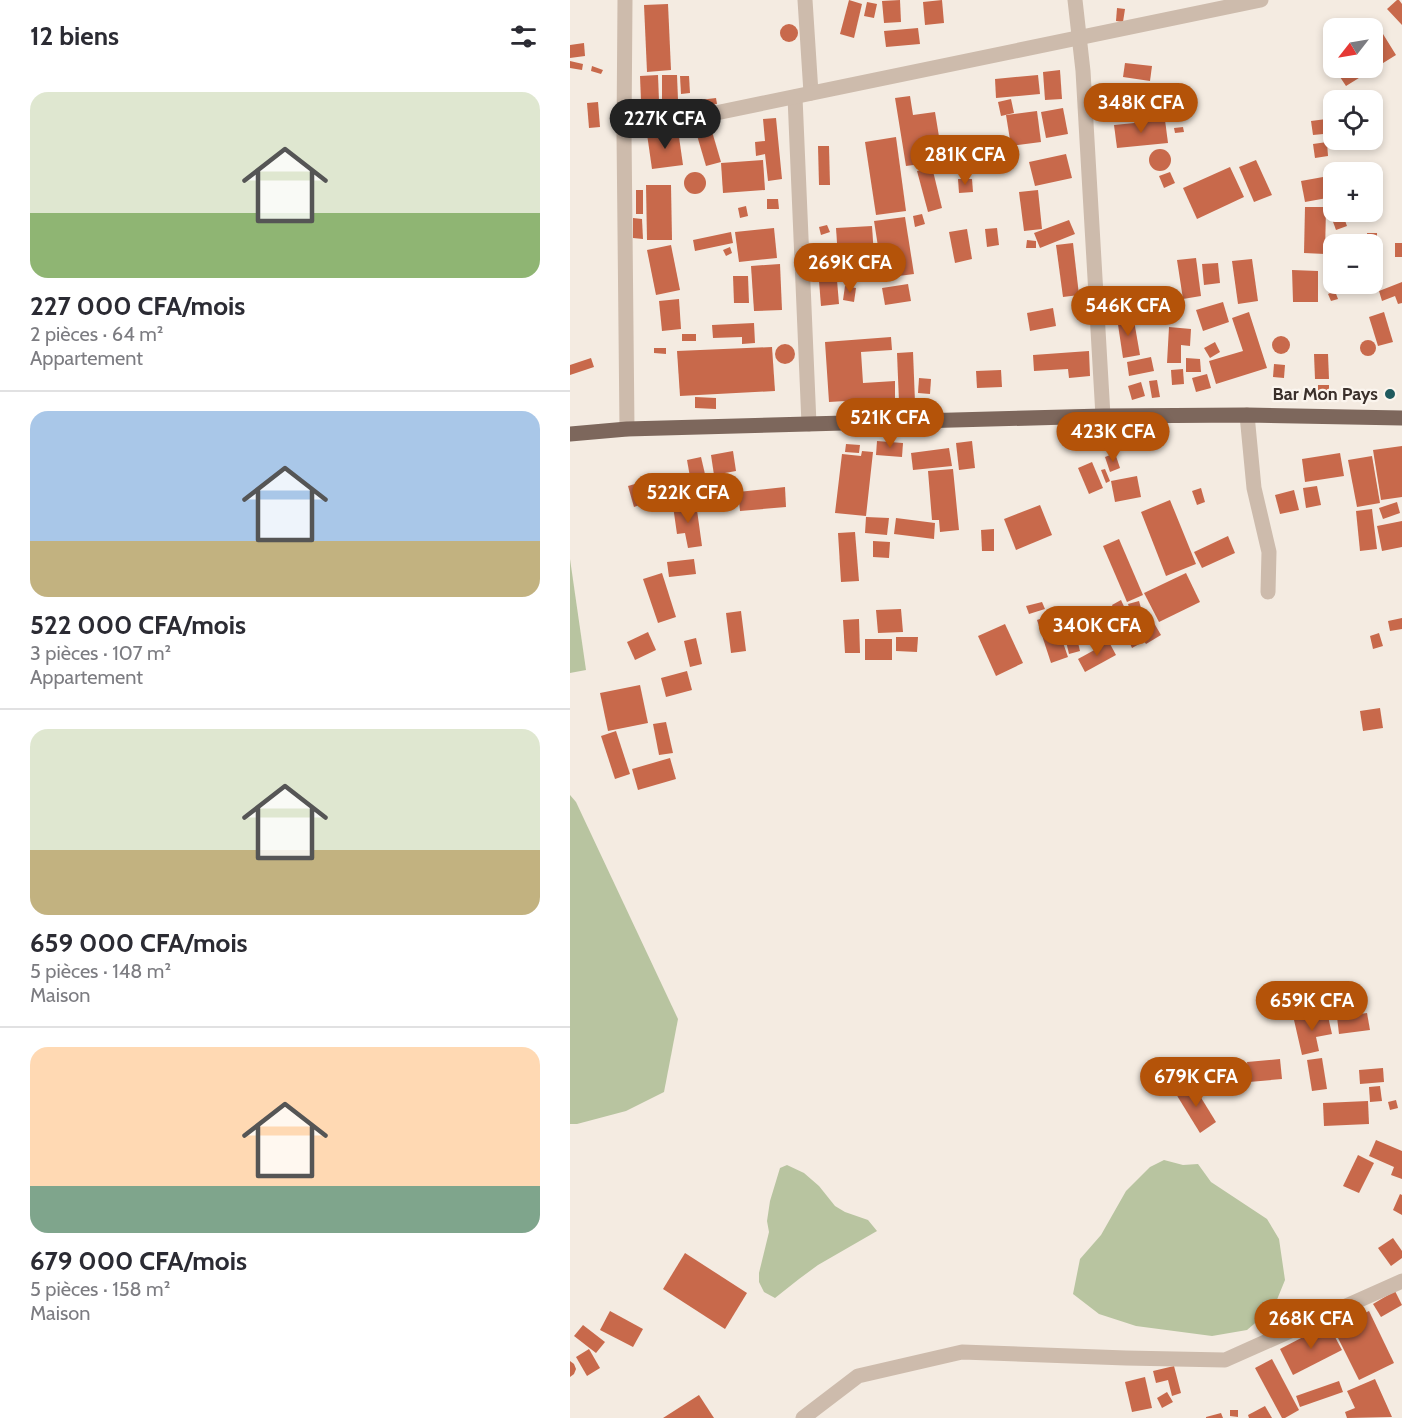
<!DOCTYPE html>
<html lang="fr">
<head>
<meta charset="utf-8">
<style>
	body { margin:0; font-family:Cabin,sans-serif; background:#f2f2f3; color:#2b2b33; height:100vh; display:flex; flex-direction:column; font-size:22px; white-space:nowrap }
	* { box-sizing:border-box; margin:0 }
	p { font-size:20px; color:#7c7c81 }
	.icon { flex:none; width:33px; height:33px; fill:none; stroke:currentColor; stroke-width:2; stroke-linecap:round; stroke-linejoin:round }
	.map { position:relative; flex:1; overflow:hidden }
	.side { display:flex; flex-direction:column; background:#fff; width:570px }
	.side>* { flex:none }
	.needle { width:39px; rotate:239deg }
	.controls { position:absolute; left:753px; top:18px; display:grid; gap:12px }
	.controls a { display:grid; place-items:center; width:60px; height:60px; border-radius:12px; background:#fff; box-shadow:0 3px 9px #0003; font-size:30px }
	.price { position:absolute; translate:-50% -51px; padding:0 14px; border-radius:21px; background:#b45309; color:#fff; font-size:20px; line-height:39px; filter:drop-shadow(0 2px 3px #0008) }
	.price::after { content:''; position:absolute; left:50%; top:36px; width:18px; height:14px; margin-left:-9px; background:inherit; clip-path:polygon(0 0,100% 0,50% 100%) }
	.price.on { background:#222; color:#fff }
	ul { padding:0; list-style:none }
	li { display:grid; align-content:center; gap:12px; height:318px; padding:0 30px }
	li+li { border-top:2px solid #e1e1e2 }
	li span { display:grid; place-items:center; height:186px; border-radius:18px; color:#555 }
	li>.icon { margin-inline-start:auto }
	span .icon { width:108px; height:108px; fill:#fffc; stroke-width:1 }
	li b { font-size:26px }
	h2 { display:flex; justify-content:space-between; align-items:center; height:72px; padding:0 30px; font-size:26px }
	main { display:flex; flex:1; min-height:0 }
	.map>svg:first-child { display:block }
	.green { fill:#b8c4a0 }
	.building { fill:#c8694b }
	.lines { fill:none; stroke-linecap:round; stroke-linejoin:round }
	.minor { stroke:#cdbbac; stroke-width:15 }
	.major { stroke:#7d675c; stroke-width:15 }
	.poi-dot { fill:#1f5a5e; stroke:#fbf5ee; stroke-width:2 }
	.labels { text-anchor:middle; dominant-baseline:central; stroke-width:4.5; stroke-linejoin:round; paint-order:stroke }
	.poi-label { font-size:18px; font-weight:bold; fill:#3b302b; stroke:#fbf5ee; text-anchor:end }
</style>
</head>
<body>
<main>
<section class="side">
<h2>12 biens<svg class="icon" aria-label="filters" viewBox="0 0 24 24"><path d="M4 7h16M4 17h16"/><circle cx="9" cy="7" r="2"/><circle cx="15" cy="17" r="2"/></svg></h2>
<ul>
<li><span style="background:linear-gradient(#dfe7d0 65%,#8fb573 0)"><svg class="icon" aria-label="home" viewBox="0 0 24 24"><path d="M3 11l9-7 9 7M6 9v11h12V9"/></svg></span><div><b>227 000 CFA/mois</b><p>2 pièces · 64 m²</p><p>Appartement</p></div></li>
<li><span style="background:linear-gradient(#a9c7e8 70%,#c2b280 0)"><svg class="icon" aria-label="home" viewBox="0 0 24 24"><path d="M3 11l9-7 9 7M6 9v11h12V9"/></svg></span><div><b>522 000 CFA/mois</b><p>3 pièces · 107 m²</p><p>Appartement</p></div></li>
<li><span style="background:linear-gradient(#dfe7d0 65%,#c2b280 0)"><svg class="icon" aria-label="home" viewBox="0 0 24 24"><path d="M3 11l9-7 9 7M6 9v11h12V9"/></svg></span><div><b>659 000 CFA/mois</b><p>5 pièces · 148 m²</p><p>Maison</p></div></li>
<li><span style="background:linear-gradient(#ffd9b3 75%,#7fa58c 0)"><svg class="icon" aria-label="home" viewBox="0 0 24 24"><path d="M3 11l9-7 9 7M6 9v11h12V9"/></svg></span><div><b>679 000 CFA/mois</b><p>5 pièces · 158 m²</p><p>Maison</p></div></li>
</ul>
</section>
<div class="map">
<svg width="832" height="1418" viewBox="0 0 832 1418">
	<rect width="100%" height="100%" fill="#f4ebe1"/>
	<!-- green -->
	<g class="green">
		<path d="M0 559 16 670 0 673Z"/>
		<path d="M0 795 6 802 108 1019 94 1092 56 1111 7 1124H0Z"/>
		<path d="M594 1160 613 1165 628 1164 641 1182 697 1219 709 1239 715 1280 704 1307 677 1330 642 1336 566 1326 529 1314 503 1294 510 1259 531 1235 556 1191 580 1167Z"/>
		<path d="M217 1165 234 1173 249 1186 265 1206 275 1212 298 1220 307 1231 248 1265 229 1279 205 1298 194 1292 189 1282V1273L199 1232 197 1221 200 1201 210 1168Z"/>
	</g>
	<!-- building -->
	<g class="building">
		<path d="M279 0 292 4 284 38 270 34Z"/>
		<path d="M330 0 331 22 314 23 312 1Z"/>
		<path d="M372 0 374 23 355 25 353 2Z"/>
		<path d="M827 0H829L832 4V25L817 9Z"/>
		<path d="M297 2 307 4 304 18 294 16Z"/>
		<path d="M98 4 101 70 77 72 74 5Z"/>
		<path d="M547 8 555 9 553 22 546 21Z"/>
		<circle cx="219" cy="33" r="9"/>
		<path d="M348 28 350 44 316 47 314 31Z"/>
		<path d="M813 34 826 55 776 86 764 68H802V41Z"/>
		<path d="M14 43 15 56 0 58V45Z"/>
		<path d="M0 61 13 64 12 70 0 68Z"/>
		<path d="M555 63 582 66 580 81 553 77Z"/>
		<path d="M22 66 33 70 31 74 21 71Z"/>
		<path d="M490 70 492 99 475 100 473 72Z"/>
		<path d="M88 75 89 101H71L70 76Z"/>
		<path d="M92 75H107L108 100H92Z"/>
		<path d="M468 75 470 94 426 98 425 79Z"/>
		<path d="M110 76H119L120 93 111 94Z"/>
		<path d="M614 84 616 94 606 96 605 85Z"/>
		<path d="M340 96 343 115 365 112 373 161 336 166 325 98Z"/>
		<path d="M146 98 147 104 123 107 122 101Z"/>
		<path d="M441 99 444 113 431 116 428 102Z"/>
		<path d="M28 102 30 127 19 128 17 103Z"/>
		<path d="M119 102V109L108 110V103Z"/>
		<path d="M612 103 615 119 604 122 601 105Z"/>
		<path d="M83 104 84 112 73 114 71 105Z"/>
		<path d="M100 104 101 111 88 113 87 105Z"/>
		<path d="M493 108 498 134 476 138 471 112Z"/>
		<path d="M467 111 471 142 441 146 436 115Z"/>
		<path d="M206 118 212 179 198 181 195 154 186 156 185 142 195 141 193 119Z"/>
		<path d="M764 118V133L743 135 741 121Z"/>
		<path d="M595 120 598 143 547 148 544 125Z"/>
		<path d="M613 127 614 132 605 133 604 128Z"/>
		<path d="M141 128 151 162 136 166 126 132Z"/>
		<path d="M108 130 113 165 82 169 77 134Z"/>
		<path d="M326 137 336 211 306 215 295 142Z"/>
		<path d="M757 142 758 156 745 158 743 144Z"/>
		<path d="M248 146H259L260 185H249Z"/>
		<circle cx="590" cy="160" r="11"/>
		<path d="M496 154 502 178 465 186 459 162Z"/>
		<path d="M193 160 195 190 153 193 151 163Z"/>
		<path d="M686 160 702 195 684 202 669 167Z"/>
		<path d="M362 167 372 208 358 212 347 171Z"/>
		<path d="M660 167 674 197 627 219 613 188Z"/>
		<path d="M777 168 778 172H762V170Z"/>
		<circle cx="125" cy="183" r="11"/>
		<path d="M600 172 605 183 594 188 589 176Z"/>
		<path d="M753 177 757 198 735 202 731 181Z"/>
		<path d="M388 179H402L403 192 389 193Z"/>
		<path d="M76 185H101L102 240H77Z"/>
		<rect x="66" y="190" width="7" height="24"/>
		<path d="M468 190 472 229 454 231 449 192Z"/>
		<path d="M197 199H208L209 209H197Z"/>
		<path d="M176 206 178 216 170 218 168 208Z"/>
		<path d="M735 207H756L755 254 734 253Z"/>
		<path d="M352 214 355 224 345 227 343 216Z"/>
		<path d="M773 215 777 226 766 230 762 219Z"/>
		<path d="M335 217 344 274 313 278 304 221Z"/>
		<path d="M63 218 72 219 73 239 63 238Z"/>
		<path d="M499 220 505 234 470 248 464 233Z"/>
		<path d="M257 225 260 232 251 235 249 227Z"/>
		<path d="M302 226 305 270 269 272 266 228Z"/>
		<path d="M204 228 207 258 169 262 165 232Z"/>
		<path d="M427 228 429 245 417 247 415 229Z"/>
		<path d="M397 229 402 259 385 263 379 232Z"/>
		<path d="M161 232 163 243 125 251 123 240Z"/>
		<path d="M797 233H807V245L798 244Z"/>
		<path d="M457 240 466 241V248H456Z"/>
		<path d="M503 243 509 295 493 297 486 245Z"/>
		<rect x="825" y="243" width="7" height="14"/>
		<path d="M101 245 110 290 86 295 77 250Z"/>
		<path d="M160 247 162 253 156 256 153 250Z"/>
		<path d="M626 258 631 296 613 299 607 260Z"/>
		<path d="M682 259 688 301 668 304 662 261Z"/>
		<path d="M648 263 650 283 634 285 632 264Z"/>
		<path d="M210 264 212 310 184 311 181 266Z"/>
		<path d="M256 267 257 275 249 276 248 268Z"/>
		<path d="M722 270 748 271V302H723Z"/>
		<path d="M163 276H178L179 303H164Z"/>
		<path d="M267 280 269 304 251 306 249 281Z"/>
		<path d="M832 282V303L828 304 825 296 812 301 809 291Z"/>
		<path d="M338 284 341 301 315 305 312 288Z"/>
		<path d="M782 284H795V293L782 292Z"/>
		<path d="M275 286 286 288 284 302 273 300Z"/>
		<path d="M765 291 768 299 761 301 758 294Z"/>
		<path d="M571 295 573 312 551 315 549 298Z"/>
		<path d="M109 299 111 329 92 331 89 301Z"/>
		<path d="M653 302 659 322 633 331 626 310Z"/>
		<path d="M483 308 486 326 460 331 457 313Z"/>
		<path d="M594 310 596 320 590 321 588 311Z"/>
		<path d="M606 310 609 314 601 319 598 316Z"/>
		<path d="M679 312 697 368 646 384 639 361 673 351 662 318Z"/>
		<path d="M814 312 823 342 808 346 799 317Z"/>
		<path d="M563 315 570 355 553 358 547 318Z"/>
		<path d="M184 323 185 343 172 344V337L143 338 142 325Z"/>
		<path d="M599 327 621 329 620 346 611 345V363H597Z"/>
		<rect x="112" y="334" width="14" height="7"/>
		<circle cx="711" cy="345" r="9"/>
		<path d="M321 337 322 350 291 352 293 383 325 381V398L259 402 255 342Z"/>
		<circle cx="798" cy="348" r="8"/>
		<path d="M645 342 650 352 640 358 634 348Z"/>
		<circle cx="215" cy="354" r="10"/>
		<path d="M202 347 205 391 110 396 107 351Z"/>
		<path d="M84 348H96V354L84 353Z"/>
		<path d="M519 351 520 376 499 378 498 369 464 371 463 355Z"/>
		<path d="M343 352 345 402H329L327 353Z"/>
		<path d="M744 354H758L759 379H745Z"/>
		<path d="M581 357 584 371 559 376 557 362Z"/>
		<path d="M21 358 24 367 0 375V365Z"/>
		<path d="M616 358 630 359 631 372H616Z"/>
		<path d="M704 364 715 365 714 378 703 377Z"/>
		<path d="M613 369 614 384 602 385 601 370Z"/>
		<path d="M431 370 432 387 407 388 406 371Z"/>
		<path d="M637 374 641 388 626 392 622 378Z"/>
		<path d="M349 378 361 379 360 394 348 393Z"/>
		<path d="M587 380 590 397 582 398 579 381Z"/>
		<path d="M571 382 575 396 562 400 558 386Z"/>
		<rect x="748" y="385" width="11" height="8"/>
		<path d="M125 397 146 398V409L125 408Z"/>
		<path d="M307 441 333 443 332 457 306 455Z"/>
		<path d="M402 441 405 468 389 470 386 443Z"/>
		<path d="M276 444 290 445 289 453 275 452Z"/>
		<path d="M832 446V497L811 500 803 450Z"/>
		<path d="M379 448 382 466 343 470 341 453Z"/>
		<path d="M163 451 166 471 144 475 141 455Z"/>
		<path d="M292 451 303 452 296 516 265 513 272 454 291 456Z"/>
		<path d="M545 453 550 468 540 472 535 457Z"/>
		<path d="M770 453 774 476 735 482 732 459Z"/>
		<path d="M802 456 810 503 787 507 778 460Z"/>
		<path d="M131 457 135 474 120 477 117 460Z"/>
		<path d="M522 462 533 488 519 494 508 468Z"/>
		<path d="M383 469 389 530 370 532 369 520H362L358 471Z"/>
		<path d="M535 469 540 481 536 483 531 470Z"/>
		<path d="M567 476 571 497 545 502 541 481Z"/>
		<path d="M72 482 78 502 64 507 58 486Z"/>
		<path d="M747 486 751 505 736 508 733 488Z"/>
		<path d="M215 487 216 507 170 511 168 492Z"/>
		<path d="M631 488 635 502 627 505 622 491Z"/>
		<path d="M724 490 729 510 710 514 705 495Z"/>
		<path d="M600 500 626 564 596 576 571 512Z"/>
		<path d="M827 502 830 513 813 519 809 508Z"/>
		<path d="M126 503 132 546 118 548 115 533 107 534 103 506Z"/>
		<path d="M470 505 482 535 446 550 434 519Z"/>
		<path d="M802 509 807 549 790 551 786 511Z"/>
		<path d="M296 517 319 518 317 535 295 533Z"/>
		<path d="M326 518 365 523 364 539 324 534Z"/>
		<path d="M832 521V547L812 551 807 526Z"/>
		<path d="M424 529V551H412L411 530Z"/>
		<path d="M285 532 289 581 271 582 268 533Z"/>
		<path d="M658 536 665 553 632 568 624 552Z"/>
		<path d="M549 539 573 595 557 602 533 546Z"/>
		<path d="M303 541 320 542 319 558 303 557Z"/>
		<path d="M124 559 126 574 99 577 97 562Z"/>
		<path d="M92 573 106 617 88 623 73 579Z"/>
		<path d="M616 573 630 602 589 622 574 593Z"/>
		<path d="M551 600 571 643 562 648 542 605Z"/>
		<path d="M569 601 571 608 560 611 558 604Z"/>
		<path d="M472 602 475 609 459 614 456 606Z"/>
		<path d="M331 609 333 632 308 633 306 610Z"/>
		<path d="M500 609 510 651 499 654 489 612Z"/>
		<path d="M171 611 176 651 161 653 156 613Z"/>
		<path d="M483 614 498 657 481 663 467 620Z"/>
		<path d="M832 618V629L820 631 818 621Z"/>
		<path d="M289 619 290 653H275L273 620Z"/>
		<path d="M584 623 591 635 576 644 568 632Z"/>
		<path d="M435 624 453 663 426 676 408 636Z"/>
		<path d="M78 632 86 650 65 660 57 642Z"/>
		<path d="M809 633 813 646 803 649 800 636Z"/>
		<path d="M326 637H348L347 652 326 651Z"/>
		<path d="M126 638 132 664 120 667 114 641Z"/>
		<rect x="295" y="639" width="27" height="21"/>
		<path d="M539 642 546 655 515 672 508 659Z"/>
		<path d="M117 671 122 690 96 697 91 678Z"/>
		<path d="M70 685 78 723 38 731 30 693Z"/>
		<path d="M810 708 813 728 793 731 790 711Z"/>
		<path d="M96 722 103 753 89 755 83 724Z"/>
		<path d="M46 731 60 774 45 779 31 736Z"/>
		<path d="M100 758 106 779 68 790 62 769Z"/>
		<path d="M757 1012 762 1034 746 1037 749 1051 732 1055 724 1020Z"/>
		<path d="M797 1013 800 1030 769 1034 767 1017Z"/>
		<path d="M752 1058 757 1089 742 1091 737 1060Z"/>
		<path d="M710 1059 712 1079 679 1082 677 1062Z"/>
		<path d="M813 1068 814 1082 790 1084 789 1070Z"/>
		<path d="M622 1083 646 1122 630 1133 606 1094Z"/>
		<path d="M810 1086 812 1101 800 1102 799 1087Z"/>
		<path d="M826 1100 828 1108 820 1110 818 1102Z"/>
		<path d="M798 1101 799 1124 754 1126 753 1103Z"/>
		<path d="M806 1140 832 1151V1179L821 1175 824 1167 799 1156Z"/>
		<path d="M788 1155 804 1163 789 1193 773 1186Z"/>
		<path d="M830 1194 832 1195V1215L823 1210Z"/>
		<path d="M823 1238 832 1251V1258L821 1266 808 1248Z"/>
		<path d="M115 1253 177 1293 155 1329 93 1289Z"/>
		<path d="M825 1291 832 1305 811 1317 803 1304Z"/>
		<path d="M40 1311 73 1329 63 1347 30 1330Z"/>
		<path d="M799 1311 824 1363 789 1380 763 1328Z"/>
		<path d="M758 1324 772 1350 723 1375 710 1349Z"/>
		<path d="M13 1325 35 1342 26 1353 4 1336Z"/>
		<path d="M19 1349 30 1368 17 1376 6 1357Z"/>
		<path d="M702 1359 729 1410 715 1418H712L685 1368Z"/>
		<path d="M0 1361 4 1364 6 1369 4 1374 0 1377Z"/>
		<path d="M604 1366 611 1393 602 1396 598 1380 586 1383 583 1371Z"/>
		<path d="M575 1377 582 1408 562 1412 555 1382Z"/>
		<path d="M805 1379 822 1417 777 1418 775 1412 785 1408 777 1391Z"/>
		<path d="M769 1381 773 1392 730 1407 726 1396Z"/>
		<path d="M597 1392 603 1402 592 1408 587 1398Z"/>
		<path d="M129 1395 144 1418H93Z"/>
		<path d="M695 1406 702 1418H679L678 1415Z"/>
		<path d="M660 1410H668V1417L660 1416Z"/>
		<path d="M651 1413 653 1418H636V1417Z"/>
	</g>
	<g class="lines">
		<!-- minor -->
		<g class="minor">
			<path d="M55 0 54 132 57 429"/>
			<path d="M235 0 241 93"/>
			<path d="M505 0 513 71 533 416"/>
			<path d="M225 97 239 424"/>
			<path d="M54 132 691 0"/>
			<path d="M677 415 684 488 699 552 698 592"/>
			<path d="M233 1418 288 1376 392 1352 556 1358 655 1360 832 1281"/>
		</g>
		<!-- major -->
		<path class="major" d="M0 434 57 429 533 416 677 415 832 418"/>
	</g>
	<!-- markers -->
	<circle class="poi-dot" cx="820" cy="394" r="6"/>
	<g class="labels">
		<!-- poi labels -->
		<g class="poi-label">
			<text x="808" y="394">Bar Mon Pays</text>
		</g>
	</g>
</svg>
<div class="controls">
<a><svg class="needle" viewBox="-14 -14 28 28"><path d="M0-13l5 13h-10z" fill="#e53935"/><path d="M0 13l5-13h-10z" fill="#7c7c81"/></svg></a>
<a><svg class="icon" aria-label="locate" viewBox="0 0 24 24"><circle cx="12" cy="12" r="6"/><path d="M12 2v4M12 18v4M2 12h4M18 12h4"/></svg></a>
<a>+</a>
<a>−</a>
</div>
<b class="price" style="left:571px;top:134px">348K CFA</b>
<b class="price on" style="left:95px;top:150px">227K CFA</b>
<b class="price" style="left:395px;top:186px">281K CFA</b>
<b class="price" style="left:280px;top:294px">269K CFA</b>
<b class="price" style="left:558px;top:337px">546K CFA</b>
<b class="price" style="left:320px;top:449px">521K CFA</b>
<b class="price" style="left:543px;top:463px">423K CFA</b>
<b class="price" style="left:118px;top:524px">522K CFA</b>
<b class="price" style="left:527px;top:657px">340K CFA</b>
<b class="price" style="left:742px;top:1032px">659K CFA</b>
<b class="price" style="left:626px;top:1108px">679K CFA</b>
<b class="price" style="left:741px;top:1350px">268K CFA</b>
</div>
</main>
</body>
</html>
